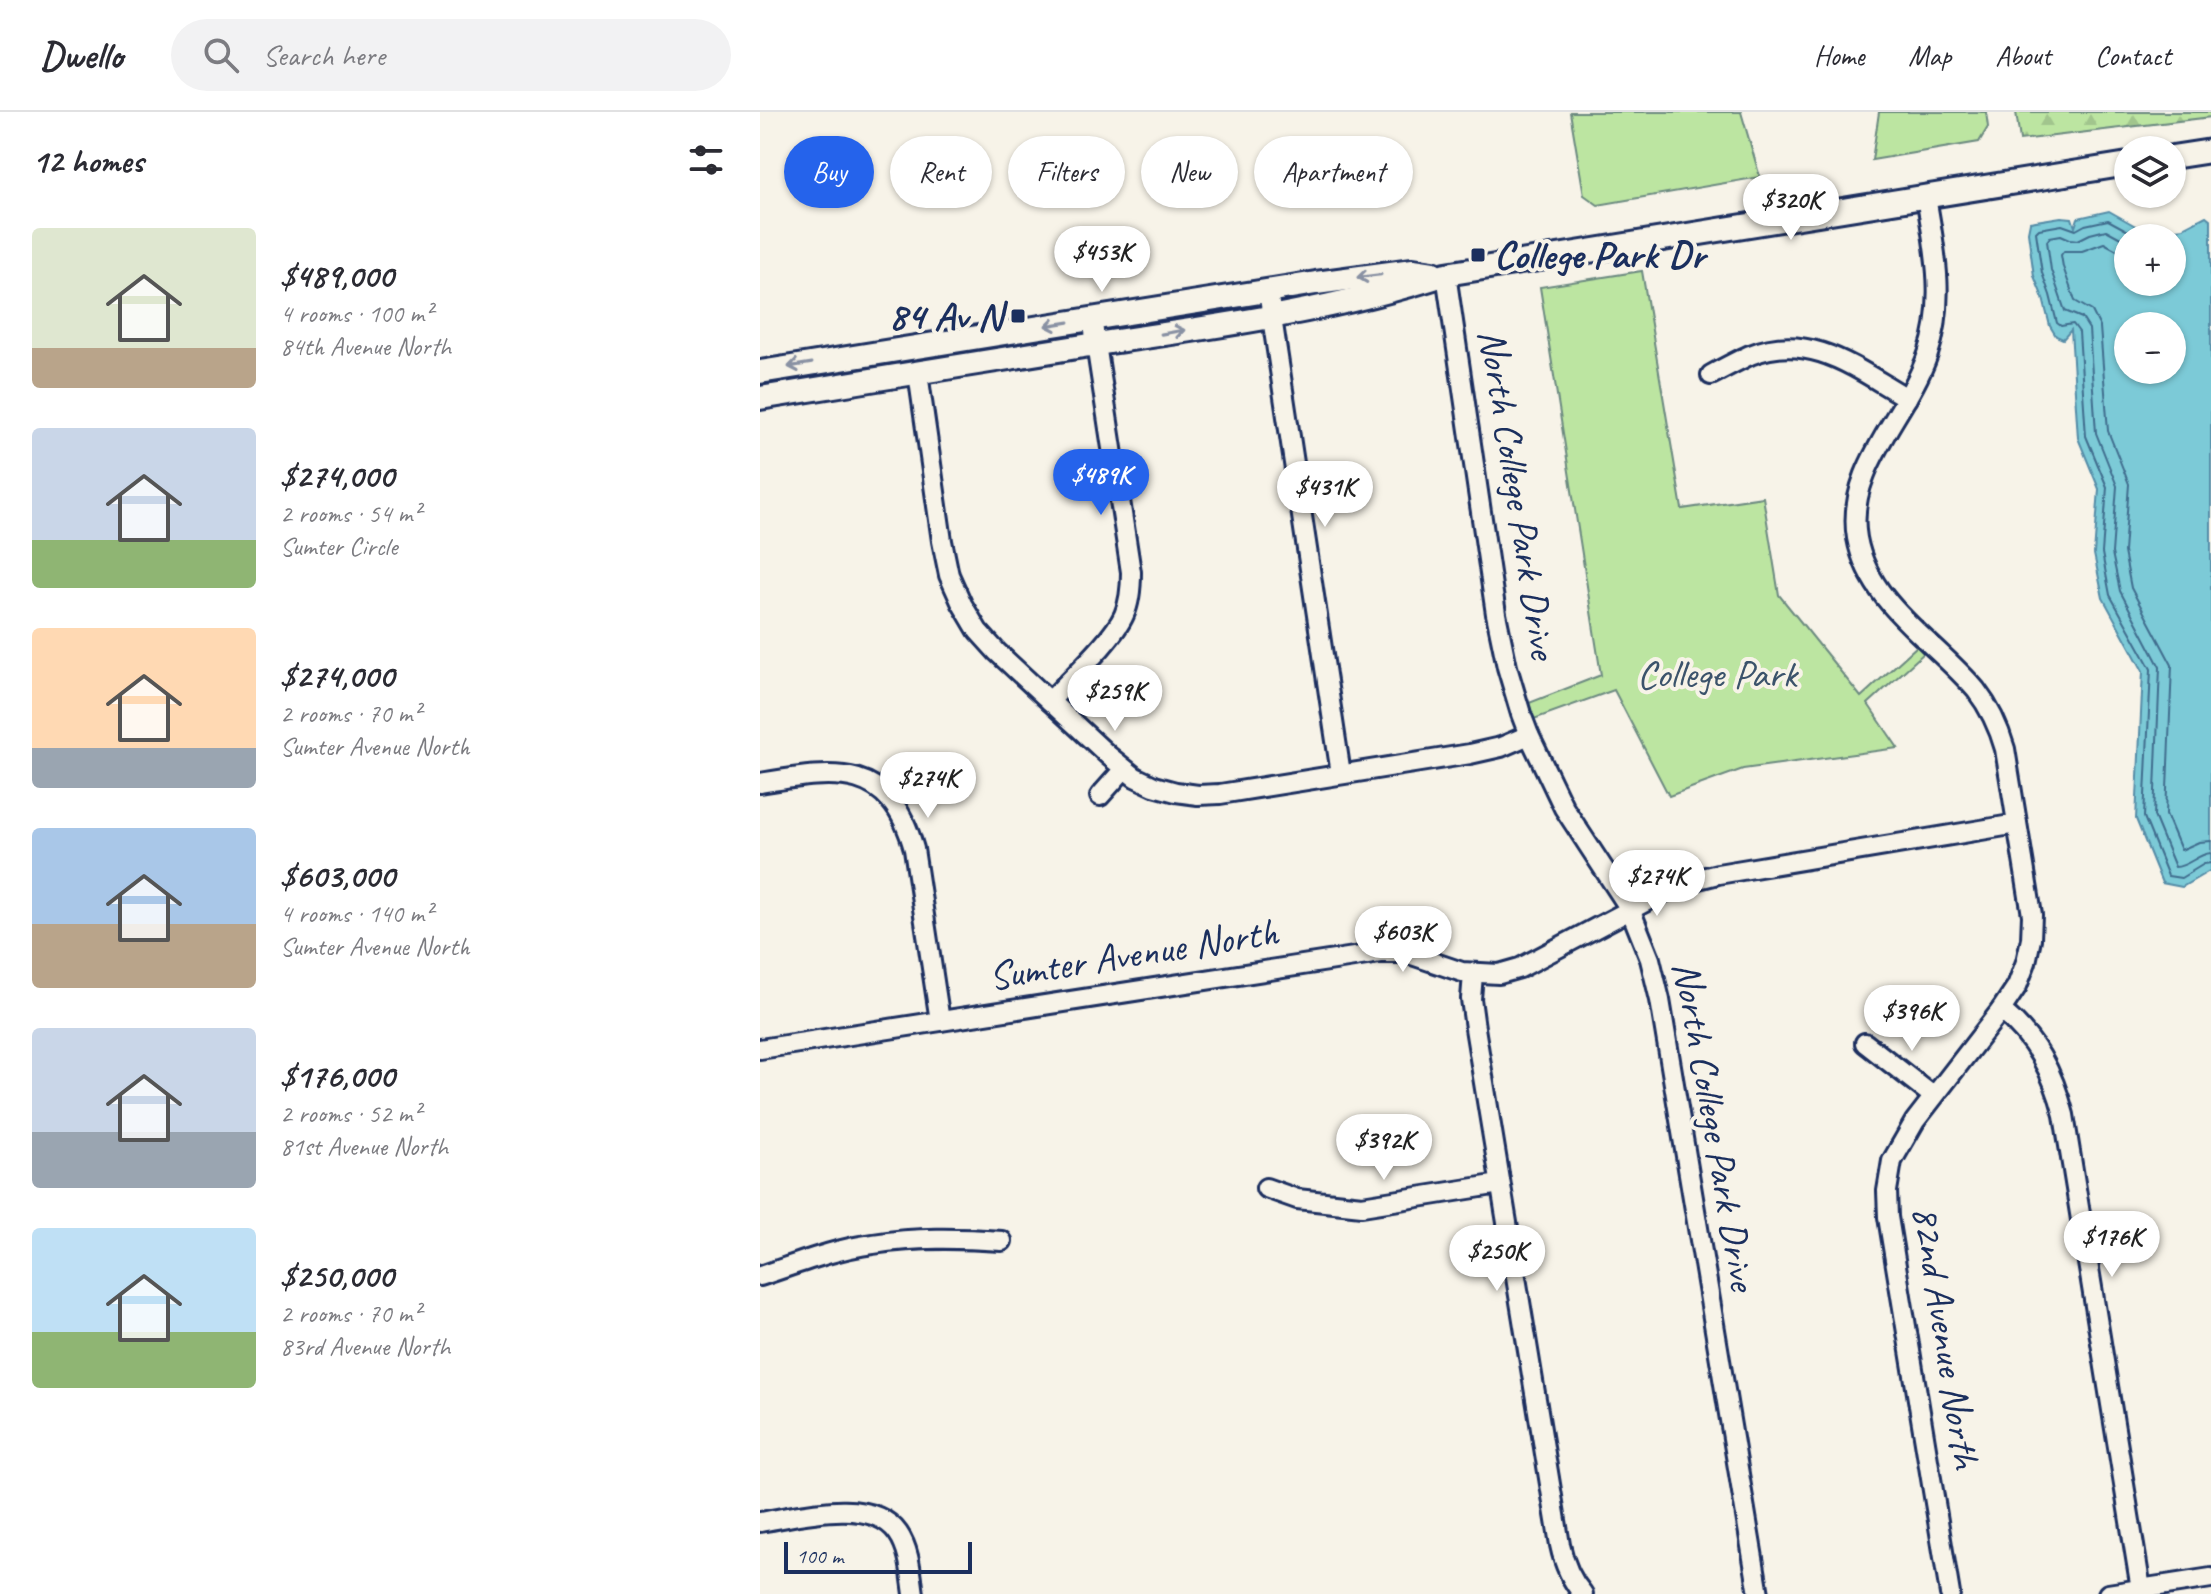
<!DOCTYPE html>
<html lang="en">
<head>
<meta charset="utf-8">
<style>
	body { margin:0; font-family:Caveat,sans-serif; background:#f2f2f3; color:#2b2b33; height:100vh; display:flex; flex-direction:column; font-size:30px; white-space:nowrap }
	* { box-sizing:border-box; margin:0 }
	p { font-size:26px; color:#7c7c81 }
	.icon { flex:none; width:44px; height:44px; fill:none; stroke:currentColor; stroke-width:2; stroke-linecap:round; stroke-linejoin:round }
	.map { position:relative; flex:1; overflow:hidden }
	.details { display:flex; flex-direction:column; background:#fff; width:760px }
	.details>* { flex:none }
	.banner { position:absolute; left:24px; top:24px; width:760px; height:72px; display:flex; gap:16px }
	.fabs { position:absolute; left:1354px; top:24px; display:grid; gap:16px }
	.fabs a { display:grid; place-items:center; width:72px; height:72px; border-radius:50%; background:#fff; box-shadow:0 2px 6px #0004; font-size:40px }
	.scale { position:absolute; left:24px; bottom:20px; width:188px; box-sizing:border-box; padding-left:8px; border:4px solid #1b2f5e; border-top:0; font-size:22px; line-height:28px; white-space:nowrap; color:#1b2f5e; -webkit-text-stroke:6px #f7f3e8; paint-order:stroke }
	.price { position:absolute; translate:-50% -68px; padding:0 18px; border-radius:28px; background:#fff; color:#222; font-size:26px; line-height:52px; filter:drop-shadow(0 2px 4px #0008) }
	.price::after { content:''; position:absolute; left:50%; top:48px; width:24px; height:18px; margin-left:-12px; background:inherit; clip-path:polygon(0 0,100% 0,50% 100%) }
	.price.on { background:#2563eb; color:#fff }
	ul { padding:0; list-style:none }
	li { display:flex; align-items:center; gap:24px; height:200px; padding:0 32px }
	li span { display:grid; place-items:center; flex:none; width:224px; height:160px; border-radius:8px; color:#555 }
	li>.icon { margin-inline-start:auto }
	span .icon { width:96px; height:96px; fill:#fffc; stroke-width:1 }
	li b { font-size:34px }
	h2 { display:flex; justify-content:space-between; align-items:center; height:96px; padding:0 32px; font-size:34px }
	.pill { padding:0 28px; border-radius:36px; background:#fff; box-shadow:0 2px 6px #0004; font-size:28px; line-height:72px }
	.pill.on { background:#2563eb; color:#fff }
	header { display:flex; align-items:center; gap:48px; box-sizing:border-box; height:112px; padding:0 40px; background:#fff; border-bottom:2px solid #e1e1e2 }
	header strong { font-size:38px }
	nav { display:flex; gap:44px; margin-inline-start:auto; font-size:28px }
	.search { width:560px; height:72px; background:#f2f2f3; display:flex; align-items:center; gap:20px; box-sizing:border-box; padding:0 28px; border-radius:44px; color:#7c7c81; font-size:30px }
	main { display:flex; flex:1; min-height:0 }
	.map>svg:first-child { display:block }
	.green { fill:#bce5a1; stroke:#6c8a80; stroke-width:2 }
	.forest { fill:url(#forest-firs); stroke:#6c8a80; stroke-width:2 }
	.water { fill:#7bcad7; stroke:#558ca7; stroke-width:2; fill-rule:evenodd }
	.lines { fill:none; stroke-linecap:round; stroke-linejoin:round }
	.shore { stroke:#416d8e; stroke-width:2 }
	.minor-casing { stroke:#1b2f5e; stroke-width:24 }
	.major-casing { stroke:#1b2f5e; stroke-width:28 }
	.minor { stroke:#f7f3e8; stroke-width:18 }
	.major { stroke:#f7f3e8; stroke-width:22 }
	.oneway { stroke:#8991a3 }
	.poi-dot { fill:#1b2f5e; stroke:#f7f3e8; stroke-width:3 }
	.labels { text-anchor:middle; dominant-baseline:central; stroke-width:8; stroke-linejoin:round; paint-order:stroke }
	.poi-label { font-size:40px; font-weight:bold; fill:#1b2f5e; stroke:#f7f3e8; text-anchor:start }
	.street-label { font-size:40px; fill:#1b2f5e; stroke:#f7f3e8 }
	.park-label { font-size:40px; fill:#3b536b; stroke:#f7f3e8 }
</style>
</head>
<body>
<header>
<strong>Dwello</strong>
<div class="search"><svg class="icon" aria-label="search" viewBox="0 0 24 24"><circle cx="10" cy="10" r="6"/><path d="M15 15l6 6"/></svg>Search here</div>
<nav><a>Home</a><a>Map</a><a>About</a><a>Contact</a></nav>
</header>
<main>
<section class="details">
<h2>12 homes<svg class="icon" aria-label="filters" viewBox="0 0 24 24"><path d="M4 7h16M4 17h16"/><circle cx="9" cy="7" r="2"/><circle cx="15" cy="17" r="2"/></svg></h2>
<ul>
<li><span style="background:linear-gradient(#dfe7d0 75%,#b9a48a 0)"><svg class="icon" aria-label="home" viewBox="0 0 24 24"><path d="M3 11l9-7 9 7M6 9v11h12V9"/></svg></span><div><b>$489,000</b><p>4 rooms · 100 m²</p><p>84th Avenue North</p></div></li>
<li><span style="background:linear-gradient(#c9d6e8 70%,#8fb573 0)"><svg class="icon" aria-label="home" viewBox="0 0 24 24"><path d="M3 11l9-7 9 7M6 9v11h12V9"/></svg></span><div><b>$274,000</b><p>2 rooms · 54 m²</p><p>Sumter Circle</p></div></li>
<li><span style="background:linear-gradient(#ffd9b3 75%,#9aa5b1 0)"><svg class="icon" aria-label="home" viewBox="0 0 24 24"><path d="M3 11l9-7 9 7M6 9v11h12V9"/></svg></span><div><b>$274,000</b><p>2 rooms · 70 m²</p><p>Sumter Avenue North</p></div></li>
<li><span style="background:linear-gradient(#a9c7e8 60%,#b9a48a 0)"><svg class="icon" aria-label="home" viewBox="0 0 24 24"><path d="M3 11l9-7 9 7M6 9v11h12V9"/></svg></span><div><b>$603,000</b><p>4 rooms · 140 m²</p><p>Sumter Avenue North</p></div></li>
<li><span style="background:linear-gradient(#c9d6e8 65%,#9aa5b1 0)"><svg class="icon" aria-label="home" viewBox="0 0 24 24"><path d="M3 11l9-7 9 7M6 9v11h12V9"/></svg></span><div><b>$176,000</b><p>2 rooms · 52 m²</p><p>81st Avenue North</p></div></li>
<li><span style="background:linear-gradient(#bfe0f5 65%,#8fb573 0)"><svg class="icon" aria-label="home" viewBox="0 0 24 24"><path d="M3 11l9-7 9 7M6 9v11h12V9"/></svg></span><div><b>$250,000</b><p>2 rooms · 70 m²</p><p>83rd Avenue North</p></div></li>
</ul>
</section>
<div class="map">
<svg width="1451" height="1482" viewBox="0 0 1451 1482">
	<defs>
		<pattern id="forest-firs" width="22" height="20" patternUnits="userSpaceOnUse" patternTransform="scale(2)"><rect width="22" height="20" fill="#bce5a1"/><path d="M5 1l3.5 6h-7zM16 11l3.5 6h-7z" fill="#a1c58d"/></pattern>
	</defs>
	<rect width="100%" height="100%" fill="#f7f3e8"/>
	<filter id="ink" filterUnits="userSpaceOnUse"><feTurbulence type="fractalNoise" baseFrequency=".0125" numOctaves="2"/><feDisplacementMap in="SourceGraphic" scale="16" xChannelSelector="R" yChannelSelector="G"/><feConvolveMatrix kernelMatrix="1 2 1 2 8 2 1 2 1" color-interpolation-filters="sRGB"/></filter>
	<g filter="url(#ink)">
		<!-- green -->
		<g class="green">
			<path d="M810 0H981L1000 65 838 93 824 83Z"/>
			<path d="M1119 0H1226L1228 15 1219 30 1112 48Z"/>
			<path d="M882 159 922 397 1003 385 1019 483 1101 585 1157 534 1164 541 1108 592 1138 636 983 657 909 684 854 578 774 607 769 591 841 563 780 175Z"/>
		</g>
		<!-- forest -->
		<path class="forest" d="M1256 0H1451V5L1260 28Z"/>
		<!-- water -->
		<path class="water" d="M1349 99 1388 121 1423 116 1446 104 1451 108V758L1422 775 1402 771 1376 707 1383 559 1343 486 1334 442 1339 377 1318 326 1311 218 1303 227 1296 224 1290 214 1283 186 1274 164 1268 120 1270 110 1301 105 1312 106 1315 115 1318 106ZM1412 126V170H1368V126ZM1412 214V258H1368V214Z"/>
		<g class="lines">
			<!-- shore -->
			<g class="shore">
				<path d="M1381 126 1348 108 1325 113 1316 118 1302 113 1279 117 1276 120 1282 161 1290 183 1297 211 1301 214 1313 212 1319 220 1326 324 1347 375 1342 441 1350 483 1391 557 1384 705 1408 764 1421 766 1444 752 1451 751"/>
				<path d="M1368 130 1346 118 1330 122 1318 128 1310 127 1301 123 1290 125 1287 129 1291 158 1305 199 1322 206 1329 217 1336 321 1357 374 1352 441 1360 479 1400 555 1394 704 1415 755C1428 755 1437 742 1451 741"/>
				<path d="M1368 144 1344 131 1322 139H1304L1301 143 1303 155 1315 189 1332 199 1340 215 1348 319 1369 372 1364 440 1371 476 1412 553 1406 702 1421 738 1439 730 1451 729"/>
			</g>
			<!-- minor casing -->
			<g class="minor-casing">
				<g id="minor">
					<path d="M1166 85C1175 137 1186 190 1168 242 1147 303 1085 357 1097 426 1109 493 1175 529 1216 578 1230 596 1239 616 1245 637L1272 803 1271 827 1266 850 1257 874 1241 898 1155 1009 1132 1049 1127 1079 1128 1105 1190 1482"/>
					<path d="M686 162 736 502 747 555 761 602 769 623 804 696 870 797 890 847 900 888 999 1482"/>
					<path d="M508 179 581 662"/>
					<path d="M158 261 182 429 189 463 202 492 218 519 237 540 349 644 375 665 394 674 416 680 438 683 460 682 710 642 741 635 769 623"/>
					<path d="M951 263C964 256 977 249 990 243 1050 218 1098 258 1147 286"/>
					<path d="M290 589C310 567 353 528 364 503 370 490 371 475 371 460L332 206"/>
					<path d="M0 671C74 659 129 648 154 737L180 909"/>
					<path d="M340 684 364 657"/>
					<path d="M713 862 711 887 715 916 800 1433C804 1452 810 1467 823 1482"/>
					<path d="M1241 898C1275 926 1293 960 1304 1003L1381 1477"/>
					<path d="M1105 931 1173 984"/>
					<path d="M0 937 620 841H646L702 860 739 862 760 856 904 780 930 769 958 762 1257 712"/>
					<path d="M506 1076 537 1087 602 1094 740 1072"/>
					<path d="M0 1164C37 1152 74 1137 113 1132 156 1125 198 1126 242 1129"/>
					<path d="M0 1410C38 1404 111 1383 138 1421 150 1438 151 1462 154 1482"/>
					<path d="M1348 1482 1451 1466"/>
				</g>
			</g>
			<!-- major casing -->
			<g class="major-casing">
				<g id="major">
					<path d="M1412 45 1451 39"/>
					<path d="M0 260 556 171 653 158 673 161"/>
					<path d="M0 286C112 268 224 249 336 232 453 215 574 199 686 162L1368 52"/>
				</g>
			</g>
			<!-- minor -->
			<use href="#minor" class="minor"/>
			<!-- major -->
			<use href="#major" class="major"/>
		</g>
		<!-- one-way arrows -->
		<defs><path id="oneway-shaft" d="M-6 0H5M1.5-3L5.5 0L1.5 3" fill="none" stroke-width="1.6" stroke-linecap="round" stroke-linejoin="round" transform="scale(2)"/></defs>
		<g class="oneway">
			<use href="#oneway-shaft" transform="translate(609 164) rotate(173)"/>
			<use href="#oneway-shaft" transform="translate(297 212) rotate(171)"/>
			<use href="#oneway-shaft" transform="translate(413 220) rotate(-10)"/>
			<use href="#oneway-shaft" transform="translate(40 253) rotate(171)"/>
		</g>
	</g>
	<!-- markers -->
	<g class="poi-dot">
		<rect x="710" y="135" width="16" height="16" rx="4"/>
		<rect x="250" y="196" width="16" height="16" rx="4"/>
	</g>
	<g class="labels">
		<!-- poi labels -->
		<g class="poi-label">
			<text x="734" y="143">College Park Dr</text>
			<text x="242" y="204" text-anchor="end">84 Av N</text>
		</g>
		<!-- street labels -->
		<g class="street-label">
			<text transform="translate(758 382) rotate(81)">North College Park Drive</text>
			<text transform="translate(373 842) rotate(-9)">Sumter Avenue North</text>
			<text transform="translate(955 1014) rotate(80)">North College Park Drive</text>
			<text transform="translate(1186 1225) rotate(81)">82nd Avenue North</text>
		</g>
		<!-- park labels -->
		<g class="park-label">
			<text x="957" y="562">College Park</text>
		</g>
	</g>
</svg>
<div class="fabs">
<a><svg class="icon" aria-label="layers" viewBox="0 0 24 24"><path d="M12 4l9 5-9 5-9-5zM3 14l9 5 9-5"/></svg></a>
<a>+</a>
<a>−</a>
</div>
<div class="scale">100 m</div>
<b class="price" style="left:1031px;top:130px">$320K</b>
<b class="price" style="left:342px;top:182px">$453K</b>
<b class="price on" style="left:341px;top:405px">$489K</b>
<b class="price" style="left:565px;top:417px">$431K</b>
<b class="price" style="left:355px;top:621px">$259K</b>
<b class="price" style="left:168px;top:708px">$274K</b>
<b class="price" style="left:897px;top:806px">$274K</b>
<b class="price" style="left:643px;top:862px">$603K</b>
<b class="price" style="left:1152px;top:941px">$396K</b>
<b class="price" style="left:624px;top:1070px">$392K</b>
<b class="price" style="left:1352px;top:1167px">$176K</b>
<b class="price" style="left:737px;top:1181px">$250K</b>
<div class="banner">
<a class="pill on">Buy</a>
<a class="pill">Rent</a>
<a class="pill">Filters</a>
<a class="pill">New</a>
<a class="pill">Apartment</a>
</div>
</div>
</main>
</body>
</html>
